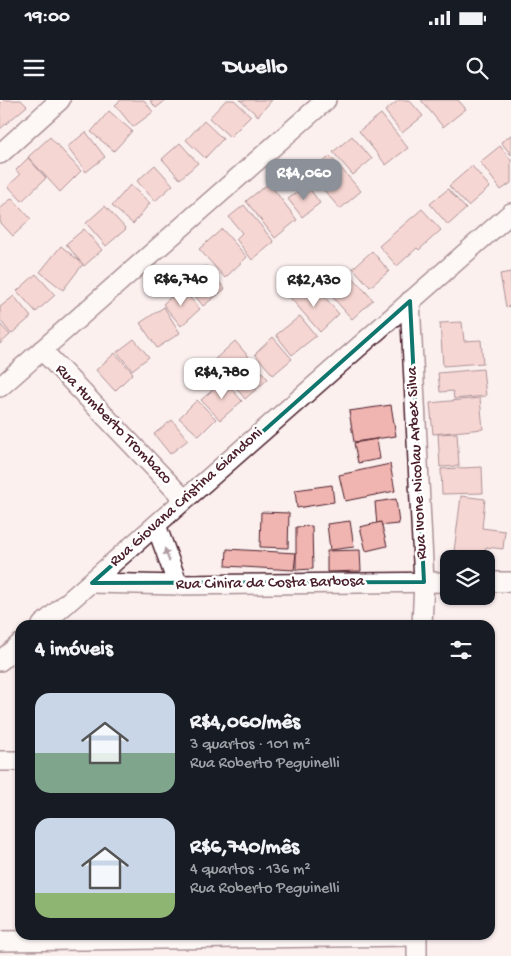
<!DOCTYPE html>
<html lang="pt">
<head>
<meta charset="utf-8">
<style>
	body { margin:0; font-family:"Gochi Hand",sans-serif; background:#20242c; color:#f1f3f6; height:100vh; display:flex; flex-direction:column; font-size:19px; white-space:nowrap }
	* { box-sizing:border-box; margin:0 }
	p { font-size:16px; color:#9ea1a6 }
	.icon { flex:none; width:28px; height:28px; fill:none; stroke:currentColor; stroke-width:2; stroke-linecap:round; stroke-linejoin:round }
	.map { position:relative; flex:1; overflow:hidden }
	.details { position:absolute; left:15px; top:520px; width:480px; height:320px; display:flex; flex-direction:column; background:#171b24; border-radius:15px; box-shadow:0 1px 4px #0004 }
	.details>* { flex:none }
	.fabs { position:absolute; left:440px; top:450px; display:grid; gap:10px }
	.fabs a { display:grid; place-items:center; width:55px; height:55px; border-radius:10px; background:#171b24; box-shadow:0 1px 4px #0004; font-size:25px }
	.price { position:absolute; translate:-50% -42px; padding:0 11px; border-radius:10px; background:#fff; color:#222; font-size:16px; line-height:32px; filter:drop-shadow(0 1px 2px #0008) }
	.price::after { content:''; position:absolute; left:50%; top:30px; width:15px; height:11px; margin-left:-8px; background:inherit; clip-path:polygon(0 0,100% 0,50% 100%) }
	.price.selected { background:#8c9099; color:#fff }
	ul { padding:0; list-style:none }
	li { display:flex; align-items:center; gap:15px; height:125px; padding:0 20px }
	li span { display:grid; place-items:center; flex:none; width:140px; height:100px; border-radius:15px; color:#555 }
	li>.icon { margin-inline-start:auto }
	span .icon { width:60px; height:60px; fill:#fffc; stroke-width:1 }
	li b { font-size:21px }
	h2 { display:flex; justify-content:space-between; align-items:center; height:60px; padding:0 20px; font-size:21px }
	.status { display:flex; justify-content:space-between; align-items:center; height:35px; padding:0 25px; background:#171b24; direction:ltr }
	.status svg { height:14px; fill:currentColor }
	header { display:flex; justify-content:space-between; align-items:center; height:65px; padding:0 20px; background:#171b24; font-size:22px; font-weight:700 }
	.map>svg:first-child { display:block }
	.building { fill:#f0b5b0; stroke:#4a1f2b }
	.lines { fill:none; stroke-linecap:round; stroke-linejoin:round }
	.street-casing { stroke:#4a1f2b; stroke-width:22 }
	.street { stroke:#fff; stroke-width:19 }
	.oneway { fill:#ae9aa0 }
	.marked { fill:none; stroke:#0f766e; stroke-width:4; stroke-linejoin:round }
	.labels { text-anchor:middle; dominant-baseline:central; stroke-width:5; stroke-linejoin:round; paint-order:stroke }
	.street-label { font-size:16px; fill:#4a1f2b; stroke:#fff }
</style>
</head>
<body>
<div class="status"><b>19:00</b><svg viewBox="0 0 49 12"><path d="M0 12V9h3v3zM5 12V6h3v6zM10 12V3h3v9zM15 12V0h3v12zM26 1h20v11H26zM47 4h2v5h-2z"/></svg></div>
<header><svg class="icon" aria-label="menu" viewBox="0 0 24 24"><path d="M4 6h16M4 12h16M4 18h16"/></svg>Dwello<svg class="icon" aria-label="search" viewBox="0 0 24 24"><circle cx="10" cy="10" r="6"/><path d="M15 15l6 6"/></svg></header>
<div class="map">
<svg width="511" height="856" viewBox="0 0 511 856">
	<rect width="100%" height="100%" fill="#fcf0ef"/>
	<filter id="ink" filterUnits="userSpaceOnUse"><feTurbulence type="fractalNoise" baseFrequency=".02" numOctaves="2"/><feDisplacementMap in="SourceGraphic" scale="10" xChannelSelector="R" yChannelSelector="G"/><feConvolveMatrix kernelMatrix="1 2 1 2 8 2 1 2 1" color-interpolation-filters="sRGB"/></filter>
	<g filter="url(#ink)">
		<!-- building -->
		<g class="building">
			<path d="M4 0H21L27 6 0 29V4Z"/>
			<path d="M121 0H144L153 12 133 27 115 5Z"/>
			<path d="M150 0H166L156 8Z"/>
			<path d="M226 0H234L251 16 230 37 209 18Z"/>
			<path d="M240 0H272L258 16Z"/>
			<path d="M399 0H409L423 16 402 33 385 11Z"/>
			<path d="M421 0H458L466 9 443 27Z"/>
			<path d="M109 11 132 31 114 51 91 32Z"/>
			<path d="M381 14 408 48 386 65 359 31Z"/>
			<path d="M204 21 223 39 205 58 186 40Z"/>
			<path d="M86 32 105 57 86 72 67 47Z"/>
			<path d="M511 35V55L501 42Z"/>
			<path d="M352 36 372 59 353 75 333 52Z"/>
			<path d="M50 37 81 71 60 92 28 57Z"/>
			<path d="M180 43 198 63 180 79 162 59Z"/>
			<path d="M500 46 511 60V83L501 90 480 62Z"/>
			<path d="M330 56 361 91 340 109 310 74Z"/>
			<path d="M28 58 46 78 22 101 8 86 20 75 16 70Z"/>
			<path d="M155 65 173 85 155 101 137 81Z"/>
			<path d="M472 66 490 87 468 106 449 86Z"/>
			<path d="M269 83 297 120 275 138 246 101Z"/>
			<path d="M130 85 150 103 133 124 112 106Z"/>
			<path d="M307 85 320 103 302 117 288 99Z"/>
			<path d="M448 89 466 109 448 125 430 104Z"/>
			<path d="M12 98 31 119 13 136 0 122V109Z"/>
			<path d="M244 105 274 142 252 160 236 139 242 133 229 117Z"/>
			<path d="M105 106 126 129 106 146 86 123Z"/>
			<path d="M422 109 441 130 419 150 417 148 397 166 379 146Z"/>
			<path d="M84 129 102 150 84 166 66 144Z"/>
			<path d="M222 129 247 157 225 178 199 149Z"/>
			<path d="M61 146 83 164 63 190 40 172Z"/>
			<path d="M372 151 389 171 370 187 353 168Z"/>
			<path d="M206 166 225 189 203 206 185 183Z"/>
			<path d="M348 172 373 200 352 219 327 191Z"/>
			<path d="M511 172V206L506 207 500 174Z"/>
			<path d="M36 174 55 195 36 212 17 191Z"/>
			<path d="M297 185 313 203 323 195 339 214 320 232 287 194Z"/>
			<path d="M181 188 200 209 181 226 163 204Z"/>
			<path d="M14 196 31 217 11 234 0 220V207Z"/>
			<path d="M164 207 180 233 157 248 140 223Z"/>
			<path d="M300 216 316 236 292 255 276 235Z"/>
			<path d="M462 222 464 241 481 240 483 263 443 266 440 223Z"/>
			<path d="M0 224 10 235 0 244Z"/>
			<path d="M273 237 292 259 273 275 255 254Z"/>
			<path d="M134 239 149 257 132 270 117 252Z"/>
			<path d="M235 241 268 279 245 299 214 260Z"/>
			<path d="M115 253 133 273 115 291 96 270Z"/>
			<path d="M483 269 486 296 454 299 453 291 440 292 438 273Z"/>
			<path d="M224 280 242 301 220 320 201 300Z"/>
			<path d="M480 298 483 329 433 334 430 303Z"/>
			<path d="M197 300 216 319 199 336 179 318Z"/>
			<path d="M391 305 396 336 354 342 349 311Z"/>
			<path d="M172 320 188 340 170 354 154 334Z"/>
			<path d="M457 333 459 366 440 367 438 334Z"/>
			<path d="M377 339 380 359 358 363 354 343Z"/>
			<path d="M390 364 395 391 345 401 339 375Z"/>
			<path d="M482 367 483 393 442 394 441 369Z"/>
			<path d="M332 385 334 402 297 408 295 390Z"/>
			<path d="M461 396 485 399 482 428 505 431 503 449 486 447 484 459H453Z"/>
			<path d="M396 399 399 424 377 426 375 402Z"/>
			<path d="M261 412 289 413 288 448 260 447Z"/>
			<path d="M350 421 354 447 330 450 327 424Z"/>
			<path d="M381 422 387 446 366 451 360 427Z"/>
			<path d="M312 426 313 469 296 470V427Z"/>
			<path d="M227 449 296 453 294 470 226 466Z"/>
			<path d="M360 450 361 471 327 472V451Z"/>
		</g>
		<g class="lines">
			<!-- street casing -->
			<g class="street-casing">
				<g id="street">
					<path d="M0 54 60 0"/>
					<path d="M410 201 424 482 422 525"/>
					<path d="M42 250 184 399"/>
					<path d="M0 287 326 0"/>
					<path d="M156 425 178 485"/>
					<path d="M486 482H511"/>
					<path d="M92 483 178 485 449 482"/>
					<path d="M42 525 511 113"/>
					<path d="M0 561 20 544"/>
					<path d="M0 661H20"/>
					<path d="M417 835V856"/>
					<path d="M0 841 417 836"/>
				</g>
			</g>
			<!-- street -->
			<use href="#street" class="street"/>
		</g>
		<!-- one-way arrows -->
		<defs><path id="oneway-solid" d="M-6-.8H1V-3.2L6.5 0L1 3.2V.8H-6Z" transform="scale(1.25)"/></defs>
		<use class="oneway" href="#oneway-solid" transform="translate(167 455) rotate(-110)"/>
	</g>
	<!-- marked area -->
	<path d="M0 0H511V856H0ZM410 201 424 482 92 483Z" fill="#fcf0ef" fill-opacity=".55" fill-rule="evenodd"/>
	<path class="marked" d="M410 201 424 482 92 483Z"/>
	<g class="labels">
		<!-- street labels -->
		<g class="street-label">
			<text transform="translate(113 325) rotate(46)">Rua Humberto Trombaco</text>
			<text transform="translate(418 363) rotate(-93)">Rua Ivone Nicolau Arbex Silva</text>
			<text transform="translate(187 398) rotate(-42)">Rua Giovana Cristina Giandoni</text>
			<text transform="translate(270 484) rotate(-1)">Rua Cinira da Costa Barbosa</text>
		</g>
	</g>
</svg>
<div class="fabs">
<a><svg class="icon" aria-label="layers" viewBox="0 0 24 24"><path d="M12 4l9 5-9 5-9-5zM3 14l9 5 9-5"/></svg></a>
</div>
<b class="price selected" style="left:304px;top:101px">R$4,060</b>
<b class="price" style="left:181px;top:207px">R$6,740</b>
<b class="price" style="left:314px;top:208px">R$2,430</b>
<b class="price" style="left:222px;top:300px">R$4,780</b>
<section class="details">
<h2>4 imóveis<svg class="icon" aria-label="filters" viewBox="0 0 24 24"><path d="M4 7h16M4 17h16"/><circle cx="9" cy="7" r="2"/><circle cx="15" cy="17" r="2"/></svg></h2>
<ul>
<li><span style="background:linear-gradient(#c9d6e8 60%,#7fa58c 0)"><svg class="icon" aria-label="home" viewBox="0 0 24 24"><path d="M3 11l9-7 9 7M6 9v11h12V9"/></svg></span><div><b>R$4,060/mês</b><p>3 quartos · 101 m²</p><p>Rua Roberto Peguinelli</p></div></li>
<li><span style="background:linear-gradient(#c9d6e8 75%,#8fb573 0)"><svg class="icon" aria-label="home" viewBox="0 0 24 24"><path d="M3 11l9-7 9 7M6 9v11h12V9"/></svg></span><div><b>R$6,740/mês</b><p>4 quartos · 136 m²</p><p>Rua Roberto Peguinelli</p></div></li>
</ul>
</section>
</div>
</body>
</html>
